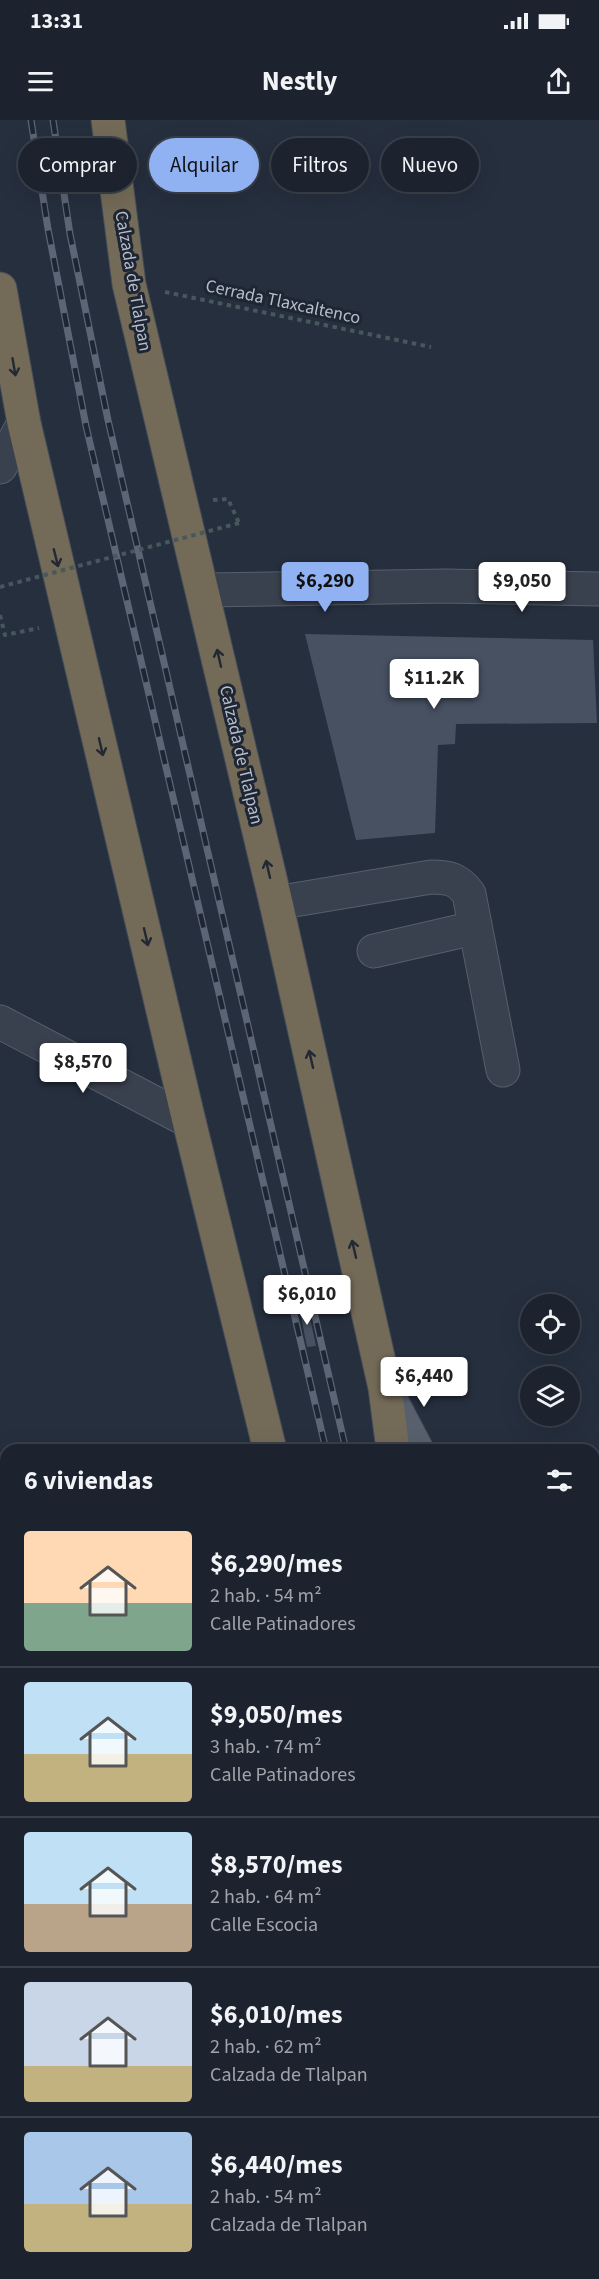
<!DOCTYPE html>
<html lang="es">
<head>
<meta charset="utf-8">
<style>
	body { margin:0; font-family:"Source Sans 3",sans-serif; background:#292f3a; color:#f1f3f6; height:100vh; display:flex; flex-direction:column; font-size:22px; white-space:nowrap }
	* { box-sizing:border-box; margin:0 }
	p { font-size:20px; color:#a0a4aa }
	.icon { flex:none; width:33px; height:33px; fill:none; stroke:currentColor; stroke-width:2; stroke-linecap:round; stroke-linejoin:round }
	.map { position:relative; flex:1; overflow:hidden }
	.side { position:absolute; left:0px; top:1324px; width:600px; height:836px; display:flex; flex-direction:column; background:#1c232e; border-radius:18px 18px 0 0; box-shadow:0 6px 24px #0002,0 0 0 2px #3a404a }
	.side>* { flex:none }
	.guide { position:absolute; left:18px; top:18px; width:564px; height:54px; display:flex; gap:12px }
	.controls { position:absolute; left:520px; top:1174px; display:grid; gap:12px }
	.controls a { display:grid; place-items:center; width:60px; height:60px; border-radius:50%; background:#1c232e; box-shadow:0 6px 24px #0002,0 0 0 2px #3a404a; font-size:30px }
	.price { position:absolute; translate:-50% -51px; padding:0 14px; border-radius:6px; background:#fff; color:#222; font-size:20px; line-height:39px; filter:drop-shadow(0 2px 3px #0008) }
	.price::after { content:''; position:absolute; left:50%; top:36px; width:18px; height:14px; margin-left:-9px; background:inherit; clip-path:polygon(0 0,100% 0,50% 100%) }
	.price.on { background:#90b2f3; color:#111 }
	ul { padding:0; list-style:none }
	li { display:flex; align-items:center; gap:18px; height:150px; padding:0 24px }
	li+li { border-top:2px solid #3a404a }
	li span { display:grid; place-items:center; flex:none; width:168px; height:120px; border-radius:6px; color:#555 }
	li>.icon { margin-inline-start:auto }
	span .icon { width:72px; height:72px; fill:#fffc; stroke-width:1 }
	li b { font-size:26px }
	h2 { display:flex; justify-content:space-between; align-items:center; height:72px; padding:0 24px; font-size:26px }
	.pill { padding:0 21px; border-radius:27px; background:#1c232e; box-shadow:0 6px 24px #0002,0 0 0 2px #3a404a; font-size:21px; line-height:54px }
	.pill.on { background:#90b2f3; color:#111 }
	.status { display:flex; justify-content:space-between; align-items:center; height:42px; padding:0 30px; background:#1c232e; direction:ltr }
	.status svg { height:16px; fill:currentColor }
	header { display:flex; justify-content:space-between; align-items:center; height:78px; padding:0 24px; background:#1c232e; font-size:27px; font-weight:700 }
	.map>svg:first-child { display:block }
	.green { fill:#283b3f }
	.building { fill:#475162 }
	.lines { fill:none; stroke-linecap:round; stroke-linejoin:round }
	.minor-casing { stroke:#575f6c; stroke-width:35 }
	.major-casing { stroke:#434a57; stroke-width:35 }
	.highway-casing { stroke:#444c59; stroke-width:35 }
	.path { stroke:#46585c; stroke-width:4; stroke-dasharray:4.5 4.5; stroke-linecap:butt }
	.minor { stroke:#3a414e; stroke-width:33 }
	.major { stroke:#58606e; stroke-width:33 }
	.highway { stroke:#736a57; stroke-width:33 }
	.rail-casing { stroke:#5c6575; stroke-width:7 }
	.rail { stroke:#1e2633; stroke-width:4.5; stroke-dasharray:14; stroke-linecap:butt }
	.path-bridge { stroke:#46585c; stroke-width:4; stroke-dasharray:4.5 4.5; stroke-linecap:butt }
	.oneway { stroke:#222935 }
	.labels { text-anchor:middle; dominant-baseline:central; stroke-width:6; stroke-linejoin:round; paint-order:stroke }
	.street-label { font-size:18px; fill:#b6bcc9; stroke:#1e2633 }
</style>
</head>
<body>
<div class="status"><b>13:31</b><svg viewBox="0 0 49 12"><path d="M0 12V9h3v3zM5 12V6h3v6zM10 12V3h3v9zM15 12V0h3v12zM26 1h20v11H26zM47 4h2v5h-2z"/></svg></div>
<header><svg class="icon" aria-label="menu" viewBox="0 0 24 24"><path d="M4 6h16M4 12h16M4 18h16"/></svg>Nestly<svg class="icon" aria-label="share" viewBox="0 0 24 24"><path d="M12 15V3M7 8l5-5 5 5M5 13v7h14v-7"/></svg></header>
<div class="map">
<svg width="599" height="2159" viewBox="0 0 599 2159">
	<rect width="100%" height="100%" fill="#262f3e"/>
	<!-- green -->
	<path class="green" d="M6 1635V1718L0 1719V1641Z"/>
	<!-- building -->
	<g class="building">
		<path d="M305 514 593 520 597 603 456 604 455 624 438 625 435 713 356 720Z"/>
		<path d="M307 1184 316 1226 307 1227 299 1186Z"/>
	</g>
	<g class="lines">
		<!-- minor casing -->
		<g class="minor-casing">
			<g id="minor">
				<path d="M0 347 24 303"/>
				<path d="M203 470 446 466 599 469"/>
				<path d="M276 783 431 757C449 757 458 759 469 774L503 950"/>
				<path d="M374 831 474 808"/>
				<path d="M0 902 189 1001"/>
				<path d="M594 1389 599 1386"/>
				<path d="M0 1566 6 1569"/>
				<path d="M594 1570 599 1574"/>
				<path d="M0 1603 6 1597"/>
				<path d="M594 1685 599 1670"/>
				<path d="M0 1775 6 1774"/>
				<path d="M0 1926 6 1929"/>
				<path d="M594 1964H599"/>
			</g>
		</g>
		<!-- major casing -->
		<g class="major-casing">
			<g id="major">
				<path d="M386 1271 417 1330"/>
				<path d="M594 2029 599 2050"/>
			</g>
		</g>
		<!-- highway casing -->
		<g class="highway-casing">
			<g id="highway">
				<path d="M108 0 129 164 276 783 385 1268 393 1330"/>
				<path d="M0 169 24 303 189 1001 270 1330"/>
				<path d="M462 2154 463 2159"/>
				<path d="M582 2154 583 2159"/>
			</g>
		</g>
		<!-- path -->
		<g class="path">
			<path d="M165 172 431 227"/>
			<path d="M213 380 228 379 239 403"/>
			<path d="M0 495 5 515 39 508"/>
		</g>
		<!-- minor -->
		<use href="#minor" class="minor"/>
		<!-- major -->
		<use href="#major" class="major"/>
		<!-- highway -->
		<use href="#highway" class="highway"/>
		<!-- rail casing -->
		<g class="rail-casing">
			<g id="rail">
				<path d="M31 0 48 109 86 306 326 1330"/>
				<path d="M53 0 70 114 108 300 346 1330"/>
				<path d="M515 2154 516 2159"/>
				<path d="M536 2154 537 2159"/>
			</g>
		</g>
		<!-- rail -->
		<use href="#rail" class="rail"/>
		<!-- path-bridge -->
		<path class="path-bridge" d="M0 467 239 403"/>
	</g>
	<!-- one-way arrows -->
	<defs><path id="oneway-shaft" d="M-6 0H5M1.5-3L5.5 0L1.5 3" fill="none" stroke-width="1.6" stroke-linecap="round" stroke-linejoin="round" transform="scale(1.5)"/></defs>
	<g class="oneway">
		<use href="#oneway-shaft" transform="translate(14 247) rotate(80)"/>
		<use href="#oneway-shaft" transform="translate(56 438) rotate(76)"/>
		<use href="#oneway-shaft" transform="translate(219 538) rotate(-103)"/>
		<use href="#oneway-shaft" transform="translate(101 627) rotate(77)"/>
		<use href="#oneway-shaft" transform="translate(268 749) rotate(-103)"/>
		<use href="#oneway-shaft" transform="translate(146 817) rotate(77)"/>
		<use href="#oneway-shaft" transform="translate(311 939) rotate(-103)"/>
		<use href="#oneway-shaft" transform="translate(354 1129) rotate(-103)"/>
	</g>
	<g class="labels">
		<!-- street labels -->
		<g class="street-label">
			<text transform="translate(133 161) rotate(80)">Calzada de Tlalpan</text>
			<text transform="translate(283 182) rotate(12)">Cerrada Tlaxcaltenco</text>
			<text transform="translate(241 635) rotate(77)">Calzada de Tlalpan</text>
		</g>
	</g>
</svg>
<div class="controls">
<a><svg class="icon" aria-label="locate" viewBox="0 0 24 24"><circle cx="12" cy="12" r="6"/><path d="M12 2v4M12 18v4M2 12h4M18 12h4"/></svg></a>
<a><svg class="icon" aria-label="layers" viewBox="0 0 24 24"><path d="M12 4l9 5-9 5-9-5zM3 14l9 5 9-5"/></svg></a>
</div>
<b class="price on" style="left:325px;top:493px">$6,290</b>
<b class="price" style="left:522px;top:493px">$9,050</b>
<b class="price" style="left:434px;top:590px">$11.2K</b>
<b class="price" style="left:83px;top:974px">$8,570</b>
<b class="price" style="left:307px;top:1206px">$6,010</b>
<b class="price" style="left:424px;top:1288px">$6,440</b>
<div class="guide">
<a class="pill">Comprar</a>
<a class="pill on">Alquilar</a>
<a class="pill">Filtros</a>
<a class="pill">Nuevo</a>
</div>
<section class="side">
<h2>6 viviendas<svg class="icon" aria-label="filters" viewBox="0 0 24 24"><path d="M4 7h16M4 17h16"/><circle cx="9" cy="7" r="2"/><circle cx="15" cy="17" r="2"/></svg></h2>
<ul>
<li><span style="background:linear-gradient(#ffd9b3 60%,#7fa58c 0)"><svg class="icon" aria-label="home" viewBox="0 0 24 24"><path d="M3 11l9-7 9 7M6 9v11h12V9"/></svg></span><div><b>$6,290/mes</b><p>2 hab. · 54 m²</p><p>Calle Patinadores</p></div></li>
<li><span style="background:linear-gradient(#bfe0f5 60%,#c2b280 0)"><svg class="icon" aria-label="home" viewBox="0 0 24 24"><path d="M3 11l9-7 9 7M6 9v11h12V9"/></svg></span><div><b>$9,050/mes</b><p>3 hab. · 74 m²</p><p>Calle Patinadores</p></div></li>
<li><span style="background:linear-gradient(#bfe0f5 60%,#b9a48a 0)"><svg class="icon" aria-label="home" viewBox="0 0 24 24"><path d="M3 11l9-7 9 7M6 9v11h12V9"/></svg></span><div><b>$8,570/mes</b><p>2 hab. · 64 m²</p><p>Calle Escocia</p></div></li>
<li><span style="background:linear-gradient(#c9d6e8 70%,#c2b280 0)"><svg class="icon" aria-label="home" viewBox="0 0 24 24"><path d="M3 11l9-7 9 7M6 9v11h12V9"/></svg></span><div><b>$6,010/mes</b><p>2 hab. · 62 m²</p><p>Calzada de Tlalpan</p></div></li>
<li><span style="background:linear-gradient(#a9c7e8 60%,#c2b280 0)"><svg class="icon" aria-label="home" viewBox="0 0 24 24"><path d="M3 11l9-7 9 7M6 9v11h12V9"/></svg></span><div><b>$6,440/mes</b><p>2 hab. · 54 m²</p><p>Calzada de Tlalpan</p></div></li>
</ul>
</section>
</div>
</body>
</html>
